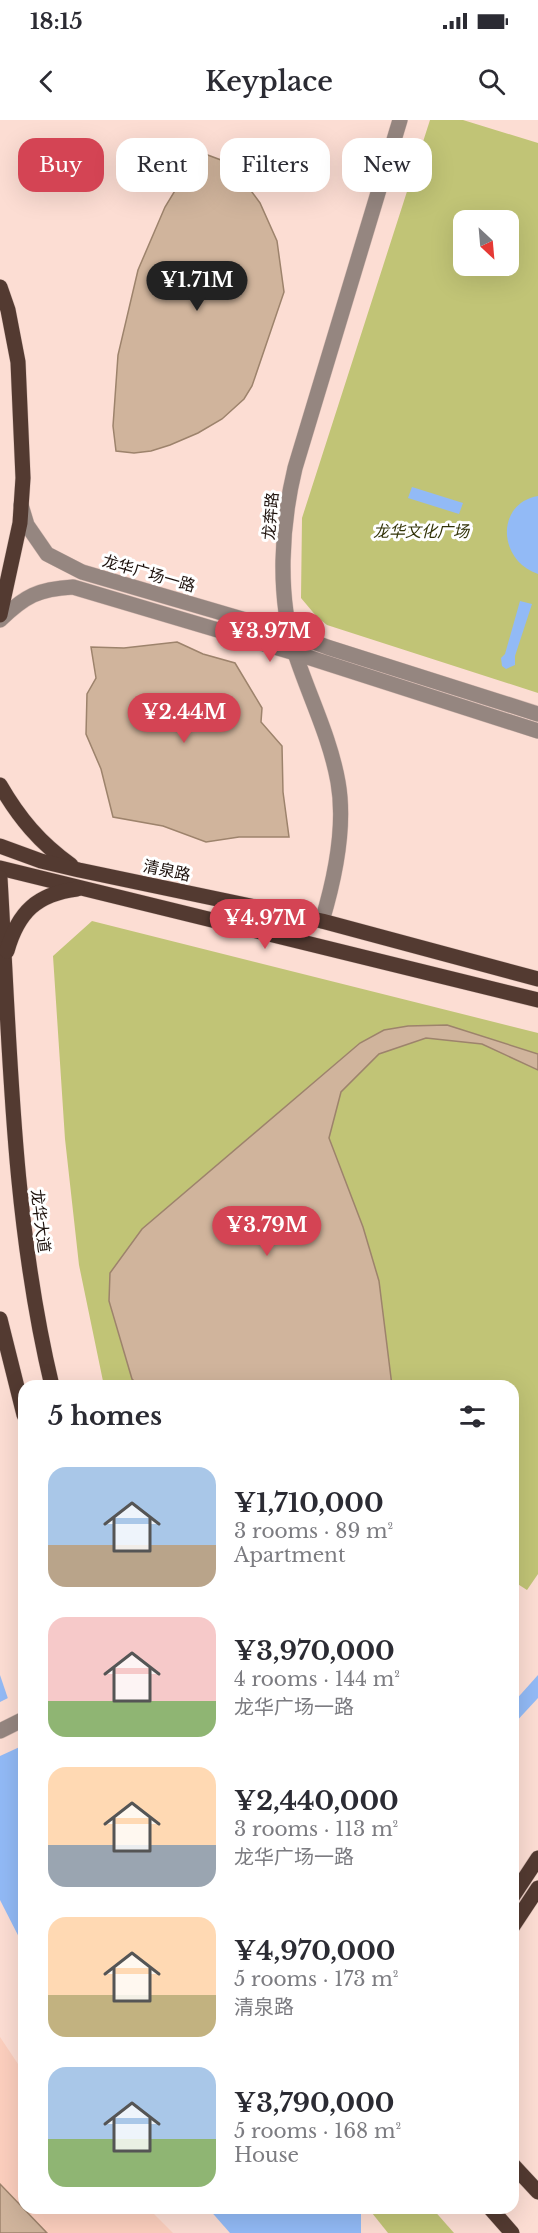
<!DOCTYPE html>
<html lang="en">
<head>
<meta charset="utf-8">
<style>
	body { margin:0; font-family:"Libre Baskerville","Noto Sans SC",serif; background:#f2f2f3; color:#2b2b33; height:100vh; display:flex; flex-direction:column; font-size:22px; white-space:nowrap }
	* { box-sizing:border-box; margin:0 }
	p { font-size:20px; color:#7c7c81 }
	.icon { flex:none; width:33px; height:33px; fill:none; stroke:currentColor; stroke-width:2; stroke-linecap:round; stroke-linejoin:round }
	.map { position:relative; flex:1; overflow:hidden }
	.panel { position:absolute; left:18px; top:1260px; width:501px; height:834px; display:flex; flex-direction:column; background:#fff; border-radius:18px; box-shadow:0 6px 24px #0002 }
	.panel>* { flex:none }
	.top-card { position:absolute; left:18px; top:18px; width:502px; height:54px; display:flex; gap:12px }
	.needle { width:39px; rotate:154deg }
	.buttons { position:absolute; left:453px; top:90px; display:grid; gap:12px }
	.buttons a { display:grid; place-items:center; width:66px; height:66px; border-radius:12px; background:#fff; box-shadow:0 6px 24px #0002; font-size:30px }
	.price { position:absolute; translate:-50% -51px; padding:0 14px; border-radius:21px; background:#d44454; color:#fff; font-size:20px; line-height:39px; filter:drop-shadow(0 2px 3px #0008) }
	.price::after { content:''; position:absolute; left:50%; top:36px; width:18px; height:14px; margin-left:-9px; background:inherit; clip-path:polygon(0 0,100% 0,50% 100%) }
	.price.selected { background:#222; color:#fff }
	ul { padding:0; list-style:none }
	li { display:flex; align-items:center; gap:18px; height:150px; padding:0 30px }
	li span { display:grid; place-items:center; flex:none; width:168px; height:120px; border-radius:18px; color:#555 }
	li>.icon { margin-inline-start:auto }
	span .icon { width:72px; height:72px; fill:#fffc; stroke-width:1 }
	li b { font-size:26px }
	h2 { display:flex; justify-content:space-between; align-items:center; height:72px; padding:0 30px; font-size:26px }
	.chip { padding:0 21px; border-radius:18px; background:#fff; box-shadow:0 6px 24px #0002; font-size:21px; line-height:54px }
	.chip.selected { background:#d44454; color:#fff }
	.status { display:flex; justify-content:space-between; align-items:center; height:42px; padding:0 30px; background:#fff; direction:ltr }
	.status svg { height:16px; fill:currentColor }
	header { display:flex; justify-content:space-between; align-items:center; height:78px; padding:0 30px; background:#fff; font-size:27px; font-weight:600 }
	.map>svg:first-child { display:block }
	.built { fill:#fccfbe }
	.green { fill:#c1c476; fill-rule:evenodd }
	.water { fill:#92baf6 }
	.pier { fill:#fcddd3 }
	.building { fill:#d0b49c; stroke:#9d836c; stroke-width:1.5 }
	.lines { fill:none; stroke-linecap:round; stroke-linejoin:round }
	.minor-casing { stroke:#d8bcb3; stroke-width:16 }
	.major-casing { stroke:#d8bcb3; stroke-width:16 }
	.minor { stroke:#958680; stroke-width:15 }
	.major { stroke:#533a31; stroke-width:15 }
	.labels { text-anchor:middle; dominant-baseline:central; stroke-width:6; stroke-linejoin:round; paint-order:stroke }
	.street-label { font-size:16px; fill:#1d110c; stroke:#fff }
	.park-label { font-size:16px; font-style:italic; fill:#313207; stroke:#fff }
</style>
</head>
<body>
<div class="status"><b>18:15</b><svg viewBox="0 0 49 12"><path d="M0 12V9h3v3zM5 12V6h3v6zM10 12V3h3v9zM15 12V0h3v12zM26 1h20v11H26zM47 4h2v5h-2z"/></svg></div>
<header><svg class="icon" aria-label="back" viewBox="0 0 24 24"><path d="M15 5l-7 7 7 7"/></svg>Keyplace<svg class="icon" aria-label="search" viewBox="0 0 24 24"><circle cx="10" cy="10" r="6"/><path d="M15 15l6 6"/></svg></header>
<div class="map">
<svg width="538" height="2113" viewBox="0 0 538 2113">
	<rect width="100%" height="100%" fill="#fcddd3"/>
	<!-- built -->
	<path class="built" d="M0 1917 24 1953V2088H148L173 2113H0Z"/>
	<!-- green -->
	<g class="green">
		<path d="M430 0H463L538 23V573L327 505 317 497 301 478 302 398ZM464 100H508V146H464Z"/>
		<path d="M92 801 538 913V1454L527 1470 513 1461V1266H104L79 1145 65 1019 53 836Z"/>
		<path d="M368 2088H432L454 2113H388Z"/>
	</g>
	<!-- water -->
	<g class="water">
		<path d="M412 367 463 383 459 394 408 378Z"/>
		<path d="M538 376V454C497 440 496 383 538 376Z"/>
		<path d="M520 481 532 484 515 536V545L506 549 502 546 501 538 505 534Z"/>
		<path d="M0 1555 24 1626V1827L0 1780Z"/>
		<path d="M538 1555V1578L513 1605V1583Z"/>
		<path d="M208 2088H361V2113H230Z"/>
	</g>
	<!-- pier -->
	<path class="pier" d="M10 1577 24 1617V1625L0 1636V1582Z"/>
	<!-- building -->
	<g class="building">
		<path d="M205 34 221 40 230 47 246 64 260 83 277 121 284 172 252 266 244 279 222 299 198 313 170 325 151 331 134 333 116 331 113 306 118 235 138 150 165 87 179 64Z"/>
		<path d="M177 522 203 534 235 543 262 588 261 602 282 626 283 672 289 717H239L206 722 163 706 113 697 101 649 86 614 87 574 96 558 91 527 124 528Z"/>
		<path d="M447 905 538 934V950L482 924 426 918 379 934 341 972 329 1018 363 1107 379 1161 392 1266H139L132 1259 109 1181 110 1153 142 1109 360 923 384 910 408 906Z"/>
		<path d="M0 2064 47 2113H0Z"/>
	</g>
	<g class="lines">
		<!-- minor casing -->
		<g class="minor-casing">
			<g id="minor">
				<path d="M21 385 27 405 47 434 82 452 290 513 327 527 538 594"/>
				<path d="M0 500C25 476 38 469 73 467L295 533 538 611"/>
				<path d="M322 801C335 758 346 707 338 662 330 617 309 576 295 533 277 475 281 406 295 348L400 0"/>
				<path d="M0 1611 24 1599"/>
			</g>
		</g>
		<!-- major casing -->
		<g class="major-casing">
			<g id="major">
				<path d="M0 167 8 190 18 242 23 358 20 403 0 495"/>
				<path d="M0 665C19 698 40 723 71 745"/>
				<path d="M0 726 41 741 79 750 322 801 538 859"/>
				<path d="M0 748 538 880"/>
				<path d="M0 758C10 928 12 1099 52 1266"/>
				<path d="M7 831C18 792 37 774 77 769"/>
				<path d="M0 1199 24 1295"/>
				<path d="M513 1776 538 1738"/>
				<path d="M513 1806 538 1768"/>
				<path d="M513 2045 538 2072"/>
				<path d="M490 2088 512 2113"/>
			</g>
		</g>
		<!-- minor -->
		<use href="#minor" class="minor"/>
		<!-- major -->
		<use href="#major" class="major"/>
	</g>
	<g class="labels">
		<!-- street labels -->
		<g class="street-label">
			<text transform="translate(270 396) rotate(-85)">龙奔路</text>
			<text transform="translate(149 453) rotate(16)">龙华广场一路</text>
			<text transform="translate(167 750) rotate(12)">清泉路</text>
			<text transform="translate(41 1101) rotate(83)">龙华大道</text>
		</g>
		<!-- park labels -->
		<g class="park-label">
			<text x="421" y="411">龙华文化广场</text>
		</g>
	</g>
</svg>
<div class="buttons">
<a><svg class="needle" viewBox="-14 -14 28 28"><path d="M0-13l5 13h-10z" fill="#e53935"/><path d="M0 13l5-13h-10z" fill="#7c7c81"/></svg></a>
</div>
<b class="price selected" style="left:197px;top:192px">¥1.71M</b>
<b class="price" style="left:270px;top:543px">¥3.97M</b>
<b class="price" style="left:184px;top:624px">¥2.44M</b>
<b class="price" style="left:265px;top:830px">¥4.97M</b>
<b class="price" style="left:267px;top:1137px">¥3.79M</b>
<div class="top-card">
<a class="chip selected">Buy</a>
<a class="chip">Rent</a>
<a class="chip">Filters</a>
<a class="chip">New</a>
</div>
<section class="panel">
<h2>5 homes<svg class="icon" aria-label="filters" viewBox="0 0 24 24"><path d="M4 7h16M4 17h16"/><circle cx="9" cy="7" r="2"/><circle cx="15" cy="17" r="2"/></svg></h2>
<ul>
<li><span style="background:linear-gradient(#a9c7e8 65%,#b9a48a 0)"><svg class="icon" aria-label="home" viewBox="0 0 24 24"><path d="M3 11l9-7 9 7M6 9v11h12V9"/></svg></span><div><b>¥1,710,000</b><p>3 rooms · 89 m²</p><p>Apartment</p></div></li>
<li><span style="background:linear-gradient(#f6c9c9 70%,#8fb573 0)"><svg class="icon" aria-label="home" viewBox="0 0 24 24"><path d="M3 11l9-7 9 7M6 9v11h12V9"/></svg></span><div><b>¥3,970,000</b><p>4 rooms · 144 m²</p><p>龙华广场一路</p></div></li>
<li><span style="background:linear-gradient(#ffd9b3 65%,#9aa5b1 0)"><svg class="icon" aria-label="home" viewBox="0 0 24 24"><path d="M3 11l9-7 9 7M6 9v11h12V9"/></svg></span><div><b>¥2,440,000</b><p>3 rooms · 113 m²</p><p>龙华广场一路</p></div></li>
<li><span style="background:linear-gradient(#ffd9b3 65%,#c2b280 0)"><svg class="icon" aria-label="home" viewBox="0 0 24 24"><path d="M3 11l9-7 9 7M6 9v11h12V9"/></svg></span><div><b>¥4,970,000</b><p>5 rooms · 173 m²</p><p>清泉路</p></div></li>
<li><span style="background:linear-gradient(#a9c7e8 60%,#8fb573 0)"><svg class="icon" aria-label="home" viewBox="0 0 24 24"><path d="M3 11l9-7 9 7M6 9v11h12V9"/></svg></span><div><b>¥3,790,000</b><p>5 rooms · 168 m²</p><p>House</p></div></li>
</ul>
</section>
</div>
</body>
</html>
